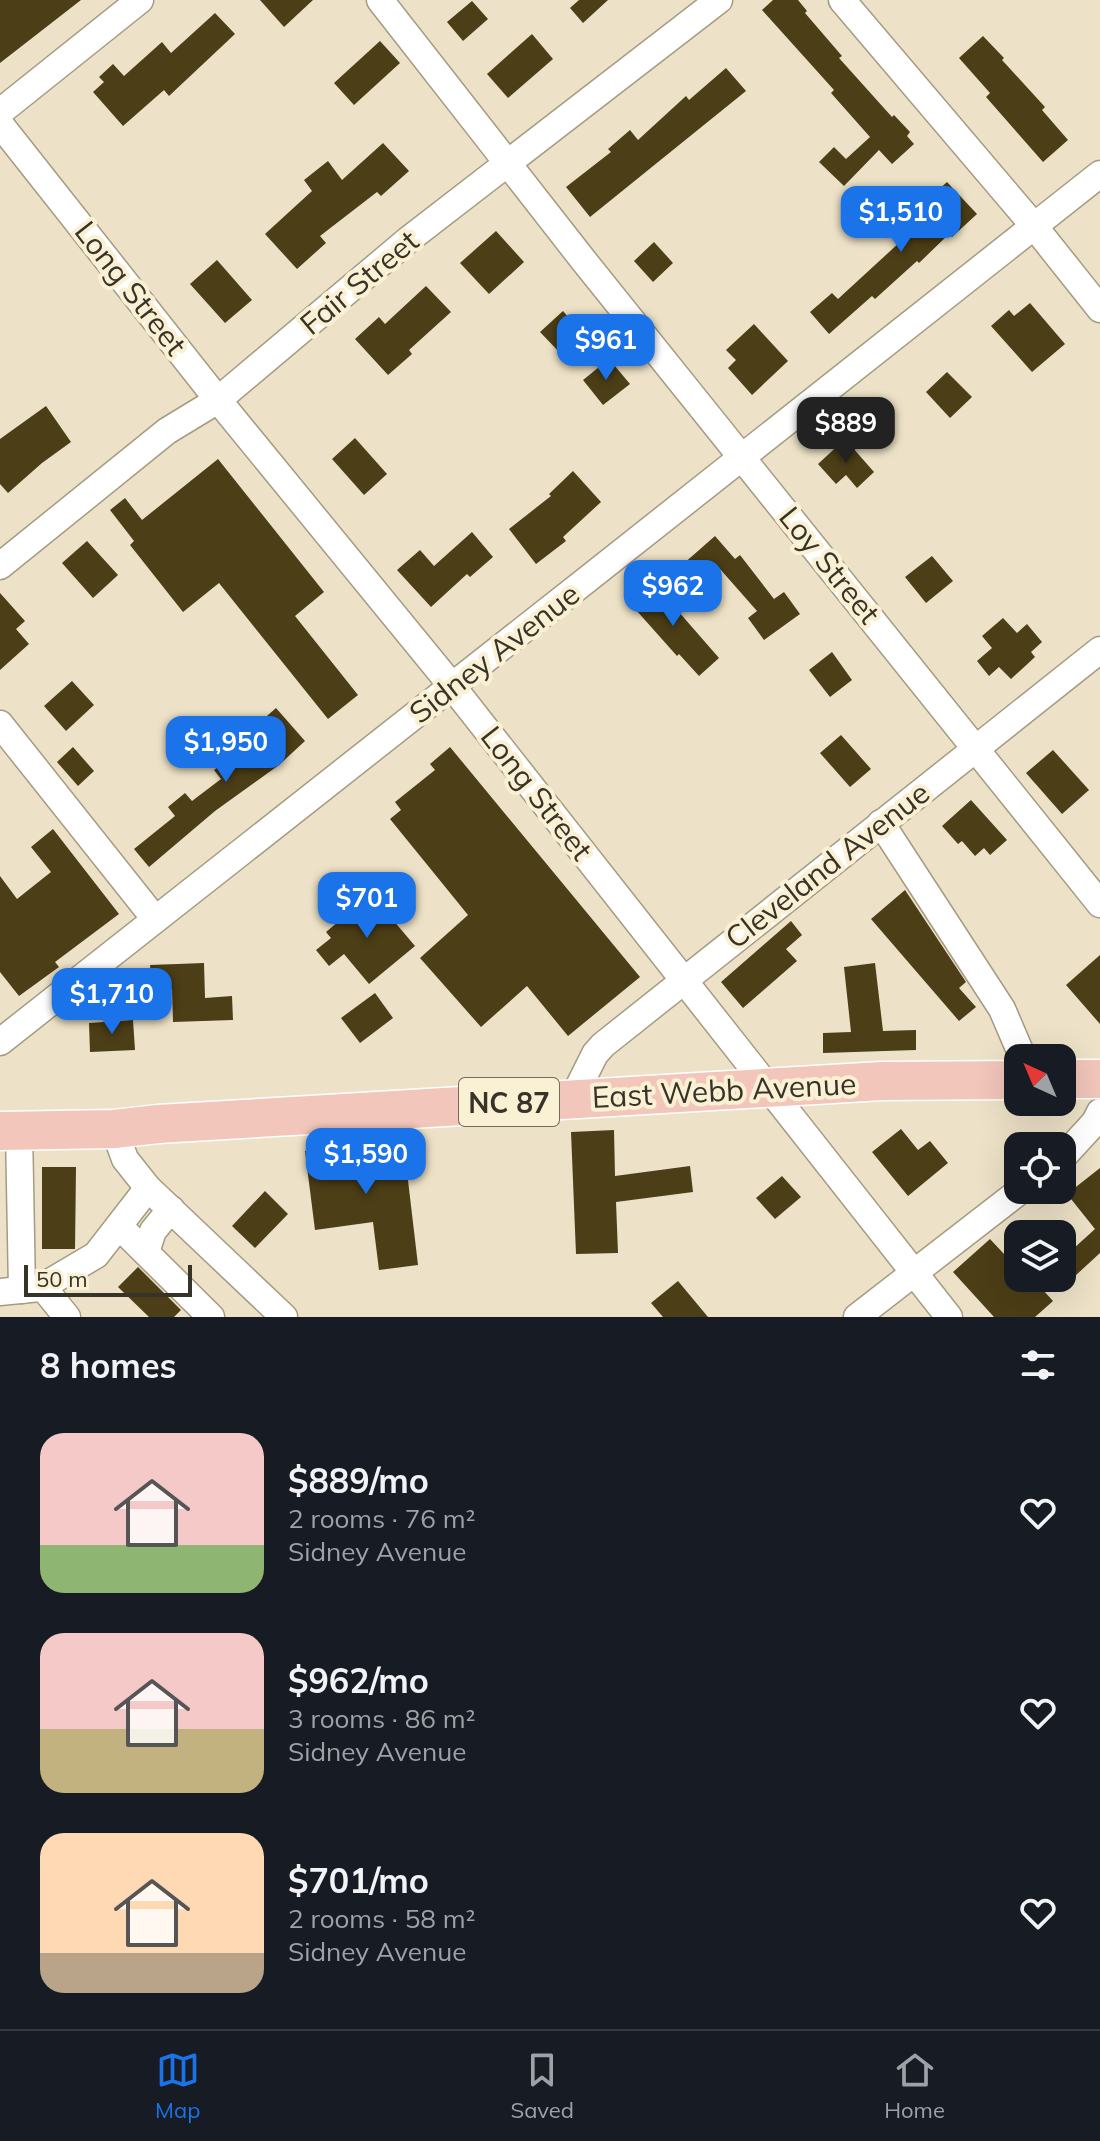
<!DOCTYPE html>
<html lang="en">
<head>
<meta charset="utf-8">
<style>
	body { margin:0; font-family:Mulish,sans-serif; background:#242831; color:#f1f3f6; height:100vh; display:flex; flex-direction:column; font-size:30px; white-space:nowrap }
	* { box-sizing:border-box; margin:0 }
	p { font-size:26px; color:#9ea1a6 }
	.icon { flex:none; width:44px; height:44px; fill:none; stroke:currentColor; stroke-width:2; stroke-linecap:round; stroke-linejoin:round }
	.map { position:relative; height:1317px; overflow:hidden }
	.sheet { display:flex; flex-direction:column; background:#171b24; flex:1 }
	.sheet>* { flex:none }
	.needle { width:52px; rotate:316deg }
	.fabs { position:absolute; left:1004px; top:1044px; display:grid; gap:16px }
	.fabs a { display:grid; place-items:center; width:72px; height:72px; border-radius:16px; background:#171b24; box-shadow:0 8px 32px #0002; font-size:40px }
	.scale { position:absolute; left:24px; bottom:20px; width:168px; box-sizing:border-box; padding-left:8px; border:4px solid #383329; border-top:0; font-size:22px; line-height:28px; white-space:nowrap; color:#383329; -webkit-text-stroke:6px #faf0d4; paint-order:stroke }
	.price { position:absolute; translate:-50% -68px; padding:0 18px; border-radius:16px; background:#1a73e8; color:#fff; font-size:26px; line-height:52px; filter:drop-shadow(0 2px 4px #0008) }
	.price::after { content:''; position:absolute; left:50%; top:48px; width:24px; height:18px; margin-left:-12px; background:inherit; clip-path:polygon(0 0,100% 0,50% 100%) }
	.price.on { background:#222; color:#fff }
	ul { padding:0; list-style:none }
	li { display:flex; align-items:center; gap:24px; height:200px; padding:0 40px }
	li span { display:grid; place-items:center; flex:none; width:224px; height:160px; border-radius:24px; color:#555 }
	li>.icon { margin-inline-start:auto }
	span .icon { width:96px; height:96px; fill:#fffc; stroke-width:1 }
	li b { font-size:34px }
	h2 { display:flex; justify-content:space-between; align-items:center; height:96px; padding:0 40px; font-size:34px }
	.tabs { display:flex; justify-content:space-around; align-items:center; height:112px; border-top:2px solid #363941; background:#171b24; font-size:22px; color:#9ea1a6 }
	.tabs a { display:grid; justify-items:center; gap:4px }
	.tabs .on { color:#1a73e8 }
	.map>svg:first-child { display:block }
	.building { fill:#4c3e16 }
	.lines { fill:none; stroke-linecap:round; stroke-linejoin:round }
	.minor-casing { stroke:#a59b82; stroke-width:29 }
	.highway-casing { stroke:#fff; stroke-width:41 }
	.minor { stroke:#fff; stroke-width:26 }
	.highway { stroke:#f2c6ba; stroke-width:38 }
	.labels { text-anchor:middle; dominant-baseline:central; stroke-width:8; stroke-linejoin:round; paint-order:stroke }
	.shield { fill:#faf0d4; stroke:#726c5c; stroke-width:2 }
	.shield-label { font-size:28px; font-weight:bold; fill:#383329 }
	.street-label { font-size:30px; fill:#383329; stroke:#faf0d4 }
</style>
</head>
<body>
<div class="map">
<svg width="1100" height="1317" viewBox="0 0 1100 1317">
	<rect width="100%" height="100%" fill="#ede2c7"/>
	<!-- building -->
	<g class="building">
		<path d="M0 0H81L0 63Z"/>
		<path d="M260 0H313L284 27Z"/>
		<path d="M579 0H608L583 23 570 8Z"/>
		<path d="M773 0H798L807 11 805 13 842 56 839 58 892 117 894 115 910 132 907 136 914 144 892 164 879 150 844 186 819 162 834 147 846 159 870 137 831 93 834 90 762 10Z"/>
		<path d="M472 1 488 19 463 41 447 22Z"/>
		<path d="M215 13 235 34 169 96 164 90 123 126 93 92 104 82 99 77 113 64 124 76 162 42 171 53Z"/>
		<path d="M532 34 553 59 508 98 487 74Z"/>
		<path d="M983 36 1004 58 1002 60 1045 107 1042 110 1068 140 1043 162 986 97 990 93 959 58Z"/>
		<path d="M380 41 400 63 354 105 334 83Z"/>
		<path d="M726 68 746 91 590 217 566 187 611 152 608 149 630 130 638 140 686 96 689 100Z"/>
		<path d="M383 143 409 171 381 196 377 192 320 236 326 243 297 269 265 234 312 191 304 180 328 161 342 180Z"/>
		<path d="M947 182 977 214 952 237 949 234 919 263 917 261 875 299 872 296 829 334 810 312 832 293 838 299 900 242 891 233Z"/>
		<path d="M496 231 524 262 489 294 460 263Z"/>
		<path d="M654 242 673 263 653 282 634 261Z"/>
		<path d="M217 260 252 300 225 323 190 284Z"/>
		<path d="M426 286 451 312 409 350 412 354 388 375 355 339 379 317 385 324Z"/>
		<path d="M1030 303 1065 344 1032 372 991 326 1009 310 1014 316Z"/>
		<path d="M563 311 583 334 561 354 540 332Z"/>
		<path d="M754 324 788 361 752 395 728 368 736 360 726 350Z"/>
		<path d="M609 359 630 384 603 405 583 380Z"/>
		<path d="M947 372 972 397 950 418 926 392Z"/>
		<path d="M46 406 71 442 42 463 8 493 0 484V439Z"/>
		<path d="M355 438 387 474 364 495 332 459Z"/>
		<path d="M845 439 874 472 857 488 846 475 836 484 818 464Z"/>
		<path d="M218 459 324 592 295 616 358 695 328 719 219 583 183 612 130 545 134 541 110 510 125 498 142 520Z"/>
		<path d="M573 471 601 502 563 537 566 541 536 564 509 529 551 496 549 494Z"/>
		<path d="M472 532 493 557 470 577 467 574 431 607 397 570 420 550 434 566Z"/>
		<path d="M715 536 735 559 740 555 774 599 784 592 800 614 764 640 748 618 757 611 720 569 701 586 682 565Z"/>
		<path d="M87 541 118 575 93 598 62 563Z"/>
		<path d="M932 556 953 581 926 603 905 577Z"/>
		<path d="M651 580 719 658 699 676 679 654 677 656 628 601Z"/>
		<path d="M0 593 25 621 16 629 29 644 0 670Z"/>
		<path d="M1003 618 1017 633 1027 624 1042 642 1031 652 1035 657 1011 679 999 667 989 676 977 661 992 648 982 636Z"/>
		<path d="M832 652 852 680 830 697 809 670Z"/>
		<path d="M72 681 94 705 66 731 44 706Z"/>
		<path d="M276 708 305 741 279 765 215 811 149 867 134 849 175 816 168 807 185 793 192 801 221 779 214 770 260 736 253 728Z"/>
		<path d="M841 735 871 769 850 787 820 753Z"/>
		<path d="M73 747 94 771 78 786 57 762Z"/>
		<path d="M450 747 640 977 568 1036 527 986 481 1027 420 958 468 915 390 819 401 810 395 802 435 770 430 764Z"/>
		<path d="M1053 750 1089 790 1062 814 1026 773Z"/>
		<path d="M971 800 1007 840 990 855 984 848 975 856 962 841 958 844 942 826Z"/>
		<path d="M53 829 119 914 55 962 59 967 19 996 0 972V876L17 899 51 872 31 847Z"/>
		<path d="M905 890 966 982 959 988 976 1007 959 1021 871 919Z"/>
		<path d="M371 894 415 946 369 984 344 954 329 966 316 950 331 938 326 932Z"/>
		<path d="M791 921 802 935 786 949 797 961 743 1008 721 982Z"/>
		<path d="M1100 955V1024L1066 985Z"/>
		<path d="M204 963 205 998 232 996 233 1020 173 1022 172 989 152 990 150 965Z"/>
		<path d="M875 963 883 1031 916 1030V1050L823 1053V1033L851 1032 844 967Z"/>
		<path d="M375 993 393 1018 360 1043 341 1018Z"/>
		<path d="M133 1020 135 1050 90 1052 89 1023Z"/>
		<path d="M901 1129 918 1150 930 1141 948 1163 908 1196 872 1152Z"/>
		<path d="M614 1130 615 1176 690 1166 693 1192 616 1202 618 1253 576 1254 571 1132Z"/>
		<path d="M403 1138 418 1265 379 1270 373 1222 315 1230 305 1151Z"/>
		<path d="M42 1167H76L75 1249H42Z"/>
		<path d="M1100 1168V1253L1062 1288V1259L1095 1229 1067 1194Z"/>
		<path d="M782 1176 801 1197 775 1219 756 1198Z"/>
		<path d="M265 1191 288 1214 255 1248 232 1226Z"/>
		<path d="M990 1239 1018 1269V1278H1026L1030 1282 1033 1279 1053 1301 1035 1317H994L953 1272Z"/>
		<path d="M138 1267 181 1310 174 1317H149L118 1287Z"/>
		<path d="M678 1281 708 1317H663L651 1303Z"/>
	</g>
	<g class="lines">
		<!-- minor casing -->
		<g class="minor-casing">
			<g id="minor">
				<path d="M380 0 584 261 1100 904"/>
				<path d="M842 0 1034 226 1100 309"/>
				<path d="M0 112 140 0"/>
				<path d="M0 124 218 400 452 686 949 1317"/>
				<path d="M0 566 167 431 218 400 408 240 719 0"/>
				<path d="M0 724 155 919"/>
				<path d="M881 823 1002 1009 1023 1058"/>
				<path d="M0 1042C366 751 735 466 1100 174"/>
				<path d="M573 1098 595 1054 603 1045 1100 650"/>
				<path d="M114 1129 125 1159 148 1188 284 1317"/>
				<path d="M19 1130 22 1290"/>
				<path d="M1062 1158 1095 1122 1100 1112"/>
				<path d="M119 1226 211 1317"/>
				<path d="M146 1252 153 1231 171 1209"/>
				<path d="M42 1286 67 1317"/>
				<path d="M0 1292 40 1288 96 1255 148 1188"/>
				<path d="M857 1317 1021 1190"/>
			</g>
		</g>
		<!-- highway casing -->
		<g class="highway-casing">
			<g id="highway">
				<path d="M1062 1079H1100"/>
				<path d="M0 1131 114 1129 158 1124 882 1081 1018 1080"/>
			</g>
		</g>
		<!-- minor -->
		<use href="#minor" class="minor"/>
		<!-- highway -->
		<use href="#highway" class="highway"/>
	</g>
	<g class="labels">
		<!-- shield labels -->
		<rect class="shield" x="459" y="1078" width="100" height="48" rx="6"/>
		<g class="shield-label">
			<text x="509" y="1102">NC 87</text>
		</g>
		<!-- street labels -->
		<g class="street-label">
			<text transform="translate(359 282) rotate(-40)">Fair Street</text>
			<text transform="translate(131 288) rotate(52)">Long Street</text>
			<text transform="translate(830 565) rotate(51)">Loy Street</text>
			<text transform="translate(494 653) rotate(-38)">Sidney Avenue</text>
			<text transform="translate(537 793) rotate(52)">Long Street</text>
			<text transform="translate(827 865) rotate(-38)">Cleveland Avenue</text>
			<text transform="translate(724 1090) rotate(-3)">East Webb Avenue</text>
		</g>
	</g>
</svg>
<div class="fabs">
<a><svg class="needle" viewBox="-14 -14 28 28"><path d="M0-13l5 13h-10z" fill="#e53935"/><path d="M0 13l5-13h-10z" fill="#9ea1a6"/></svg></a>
<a><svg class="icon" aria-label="locate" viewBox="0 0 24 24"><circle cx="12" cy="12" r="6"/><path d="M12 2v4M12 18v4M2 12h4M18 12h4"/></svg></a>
<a><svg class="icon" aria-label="layers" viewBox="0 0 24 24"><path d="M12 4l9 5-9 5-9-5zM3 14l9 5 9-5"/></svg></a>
</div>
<div class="scale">50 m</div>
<b class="price" style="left:901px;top:254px">$1,510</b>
<b class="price" style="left:606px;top:382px">$961</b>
<b class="price on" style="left:846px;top:465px">$889</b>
<b class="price" style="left:673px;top:628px">$962</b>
<b class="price" style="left:226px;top:784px">$1,950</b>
<b class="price" style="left:367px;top:940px">$701</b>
<b class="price" style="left:112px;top:1036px">$1,710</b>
<b class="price" style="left:366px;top:1196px">$1,590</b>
</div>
<section class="sheet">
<h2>8 homes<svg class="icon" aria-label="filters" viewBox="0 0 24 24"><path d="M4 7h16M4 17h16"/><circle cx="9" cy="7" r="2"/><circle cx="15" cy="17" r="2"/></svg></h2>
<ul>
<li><span style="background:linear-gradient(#f6c9c9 70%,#8fb573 0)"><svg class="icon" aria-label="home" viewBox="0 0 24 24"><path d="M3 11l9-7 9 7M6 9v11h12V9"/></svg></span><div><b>$889/mo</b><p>2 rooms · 76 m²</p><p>Sidney Avenue</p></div><svg class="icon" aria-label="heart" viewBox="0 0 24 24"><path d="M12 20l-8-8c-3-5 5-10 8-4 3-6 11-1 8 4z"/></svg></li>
<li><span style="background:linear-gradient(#f6c9c9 60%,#c2b280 0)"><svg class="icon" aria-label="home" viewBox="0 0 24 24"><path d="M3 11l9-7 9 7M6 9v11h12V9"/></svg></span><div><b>$962/mo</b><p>3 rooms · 86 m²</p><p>Sidney Avenue</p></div><svg class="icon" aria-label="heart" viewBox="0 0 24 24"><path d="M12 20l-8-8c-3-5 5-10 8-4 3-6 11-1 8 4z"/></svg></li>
<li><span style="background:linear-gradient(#ffd9b3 75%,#b9a48a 0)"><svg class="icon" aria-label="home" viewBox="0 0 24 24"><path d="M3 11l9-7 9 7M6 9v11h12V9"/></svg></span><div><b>$701/mo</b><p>2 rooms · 58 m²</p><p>Sidney Avenue</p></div><svg class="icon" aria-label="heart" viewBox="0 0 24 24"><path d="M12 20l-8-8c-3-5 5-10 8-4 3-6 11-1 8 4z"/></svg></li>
</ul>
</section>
<nav class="tabs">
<a class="on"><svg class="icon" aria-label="map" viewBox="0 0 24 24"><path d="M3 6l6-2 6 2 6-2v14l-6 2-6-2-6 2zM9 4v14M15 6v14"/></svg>Map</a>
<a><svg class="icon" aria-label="saved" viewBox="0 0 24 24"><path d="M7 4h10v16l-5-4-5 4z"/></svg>Saved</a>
<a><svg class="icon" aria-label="home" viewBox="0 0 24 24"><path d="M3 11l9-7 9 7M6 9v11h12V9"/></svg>Home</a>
</nav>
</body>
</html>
